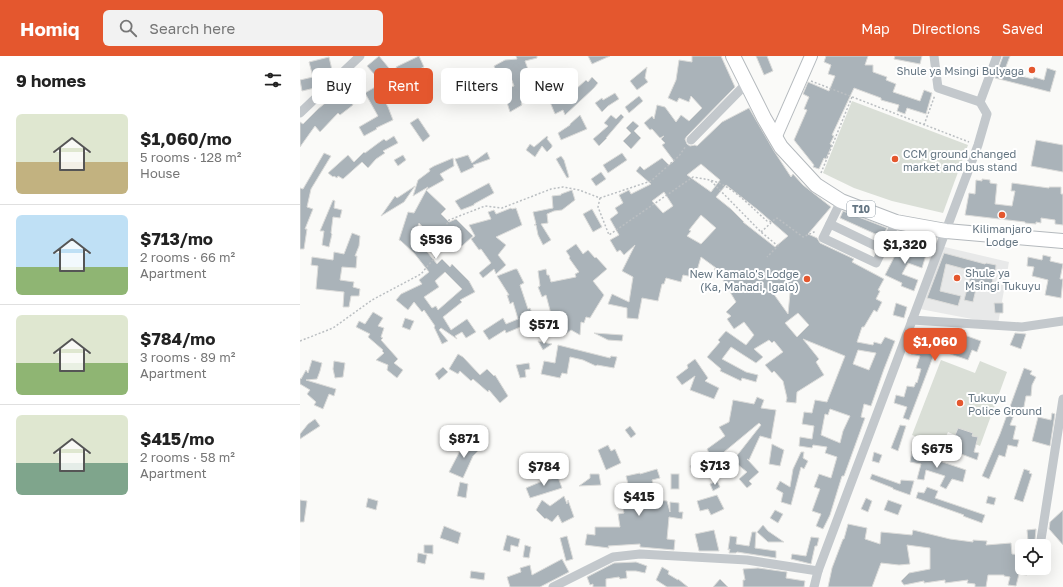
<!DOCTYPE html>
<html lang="en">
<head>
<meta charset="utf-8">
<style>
	body { margin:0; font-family:"Golos Text",sans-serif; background:#f2f2f2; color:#222; height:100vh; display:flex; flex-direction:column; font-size:15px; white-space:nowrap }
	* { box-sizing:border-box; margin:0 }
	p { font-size:13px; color:#767676 }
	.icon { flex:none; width:22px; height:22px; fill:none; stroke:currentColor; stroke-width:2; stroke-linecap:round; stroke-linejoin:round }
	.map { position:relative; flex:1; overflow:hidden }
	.side { display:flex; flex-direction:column; background:#fff; width:300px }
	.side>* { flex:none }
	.top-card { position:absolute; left:12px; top:12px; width:380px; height:36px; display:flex; gap:8px }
	.fabs { position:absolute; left:715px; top:483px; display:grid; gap:8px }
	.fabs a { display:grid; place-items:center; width:36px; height:36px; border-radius:6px; background:#fff; box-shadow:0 4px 16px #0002; font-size:20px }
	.price { position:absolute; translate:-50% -34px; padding:0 9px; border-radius:8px; background:#fff; color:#222; font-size:13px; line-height:26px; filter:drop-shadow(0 1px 2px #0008) }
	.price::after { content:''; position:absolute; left:50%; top:24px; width:12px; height:9px; margin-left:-6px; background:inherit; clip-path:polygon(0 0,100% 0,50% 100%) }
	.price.selected { background:#e4572e; color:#fff }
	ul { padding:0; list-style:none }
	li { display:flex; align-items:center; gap:12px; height:100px; padding:0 16px }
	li+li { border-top:1px solid #e0e0e0 }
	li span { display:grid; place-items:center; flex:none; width:112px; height:80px; border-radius:6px; color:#555 }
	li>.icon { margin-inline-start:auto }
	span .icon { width:48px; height:48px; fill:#fffc; stroke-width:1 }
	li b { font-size:17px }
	h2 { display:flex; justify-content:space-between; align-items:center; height:48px; padding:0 16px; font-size:17px }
	.chip { padding:0 14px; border-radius:6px; background:#fff; box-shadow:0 4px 16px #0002; font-size:14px; line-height:36px }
	.chip.selected { background:#e4572e; color:#fff }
	header { display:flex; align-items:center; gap:24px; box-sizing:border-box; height:56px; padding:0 20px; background:#e4572e; color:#fff }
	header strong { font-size:19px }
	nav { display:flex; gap:22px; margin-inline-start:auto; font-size:14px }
	.search { width:280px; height:36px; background:#f2f2f2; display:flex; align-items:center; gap:10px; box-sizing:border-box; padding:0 14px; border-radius:6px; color:#767676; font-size:15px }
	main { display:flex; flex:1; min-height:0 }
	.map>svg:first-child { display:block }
	.built { fill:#e8e9e9 }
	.pitch { fill:#dadfd7 }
	.building { fill:#aab3b9; stroke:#dcdcda; fill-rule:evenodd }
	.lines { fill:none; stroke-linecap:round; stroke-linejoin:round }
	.major-casing { stroke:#b5babe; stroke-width:14 }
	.highway-casing { stroke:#b4b9bd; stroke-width:16 }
	.path { stroke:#bbbfc2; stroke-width:1.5; stroke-dasharray:2 2; stroke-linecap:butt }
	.minor { stroke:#c3c8cc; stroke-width:9 }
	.major { stroke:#fff; stroke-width:12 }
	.highway { stroke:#fff; stroke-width:14 }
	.poi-dot { fill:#e4572e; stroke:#fff; stroke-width:1.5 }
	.labels { text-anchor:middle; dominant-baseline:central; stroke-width:4; stroke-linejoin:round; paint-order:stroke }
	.shield { fill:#fff; stroke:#939fa8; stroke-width:1 }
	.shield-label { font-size:10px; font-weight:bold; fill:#657683 }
	.poi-label { font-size:11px; fill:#657683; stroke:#fff; text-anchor:start }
</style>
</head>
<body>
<header>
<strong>Homiq</strong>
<div class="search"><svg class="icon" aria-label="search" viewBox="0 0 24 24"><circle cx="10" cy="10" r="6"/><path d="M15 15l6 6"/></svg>Search here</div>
<nav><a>Map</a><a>Directions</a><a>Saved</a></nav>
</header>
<main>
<section class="side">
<h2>9 homes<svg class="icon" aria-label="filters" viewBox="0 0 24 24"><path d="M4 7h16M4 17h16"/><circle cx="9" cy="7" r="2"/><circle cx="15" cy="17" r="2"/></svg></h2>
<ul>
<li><span style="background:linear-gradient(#dfe7d0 60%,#c2b280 0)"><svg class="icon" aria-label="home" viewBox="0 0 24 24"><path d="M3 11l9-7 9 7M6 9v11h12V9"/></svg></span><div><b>$1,060/mo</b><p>5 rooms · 128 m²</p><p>House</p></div></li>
<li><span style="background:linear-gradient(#bfe0f5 65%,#8fb573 0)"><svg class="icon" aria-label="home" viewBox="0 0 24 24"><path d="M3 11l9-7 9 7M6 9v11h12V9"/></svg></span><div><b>$713/mo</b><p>2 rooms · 66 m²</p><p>Apartment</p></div></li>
<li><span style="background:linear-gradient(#dfe7d0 60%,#8fb573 0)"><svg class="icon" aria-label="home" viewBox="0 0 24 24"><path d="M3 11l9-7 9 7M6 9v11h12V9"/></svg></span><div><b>$784/mo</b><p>3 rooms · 89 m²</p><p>Apartment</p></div></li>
<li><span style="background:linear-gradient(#dfe7d0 60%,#7fa58c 0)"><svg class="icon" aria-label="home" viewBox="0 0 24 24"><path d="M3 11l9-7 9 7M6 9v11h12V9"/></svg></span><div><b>$415/mo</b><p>2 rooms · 58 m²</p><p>Apartment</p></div></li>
</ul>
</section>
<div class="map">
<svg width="763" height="531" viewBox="0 0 763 531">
	<rect width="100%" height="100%" fill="#fafaf8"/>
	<!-- built -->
	<path class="built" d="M632 188 709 206 698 268 620 253Z"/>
	<!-- pitch -->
	<g class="pitch">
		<path d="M552 45 668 89 643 157 592 145 554 132 523 117Z"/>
		<path d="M641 304 675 317 680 305 707 316 680 390 648 376 641 391 612 379Z"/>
	</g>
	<!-- building -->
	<g class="building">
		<path d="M79 0 93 17 85 26 94 21 95 23 80 37 88 51 93 64 76 72 77 73 64 80 59 71 78 60 65 37 82 27 67 10Z"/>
		<path d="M119 0 124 11 101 22 96 11Z"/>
		<path d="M216 0H237V2L225 5 229 16 224 17 228 27 235 38 221 47 222 49 210 56 203 34 214 30 208 14 198 20 194 10 205 4 217 3Z"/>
		<path d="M288 0H310L292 8Z"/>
		<path d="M392 0H421L435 31 387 80 385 83 387 88 390 90 395 89 397 90 422 66 449 52 474 95 491 121 493 118 503 129 531 151 508 178 517 182 520 187 554 203 552 206 584 223 578 234 580 235 576 243 582 246 577 256 574 254 564 271H562L557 286 573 289 574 286 581 288 585 281 595 285 584 313 571 350 564 348 561 361 565 362 544 420H542L530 459 523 473 516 470 521 458 512 455 520 433 514 431 519 418 531 422 537 401 525 397 527 391 513 389 512 392 499 390 500 381 512 383 514 370 502 368 504 356 512 357 515 344 527 346 545 300 503 283 519 303 516 306 524 319 497 336 496 347 486 346 487 342 483 325 474 315 472 317 465 309 483 296 474 285 472 287 469 284 454 293 463 301 456 307 431 291 422 303 446 316 458 319 456 326 442 322 441 325 420 315 421 313 407 301 420 286 418 284 426 275 446 289 454 279 444 266 434 273 427 263 431 260 426 256 436 246 423 224 414 213 416 212 401 201 396 218H394L393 221 383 219 381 226 366 222 364 228H362L358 245 342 242 338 263 327 262V252L308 248 312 238 329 246 333 221 322 215 335 189 324 199 320 194 317 196 310 184 319 179 310 163 318 157 315 152 323 147 319 139 329 134 331 138 351 128 336 115 340 110 344 114 362 102 369 109 374 105 362 89 365 87 361 83 364 80 360 82 352 73 350 74 344 67 352 60 354 63 357 49 365 51 376 66 381 59 389 65 402 52 391 40 389 46 379 42 377 46 368 42 376 24 379 4 392 6ZM401 108 420 124 411 136 387 119ZM426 129 458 154 488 180 475 191 443 166H444L431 153 416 141ZM364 136 373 150 363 157 352 145ZM401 159 416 172 401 188 387 180 391 175 389 174ZM491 227 488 258 473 237ZM498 257 509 269 497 281 485 267ZM558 294 576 297 569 314 553 308ZM530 353 550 360 543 375 540 387 521 379 525 358 528 359Z"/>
		<path d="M456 0H467L473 15 464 19Z"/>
		<path d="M526 0H568L565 9H573V16L587 21 586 24 596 28 593 36 620 45 624 34 632 37 626 58 607 52 605 58 597 55 599 49 581 44V42L554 32 532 79 534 80 530 88 532 89 526 103 524 102 519 113 513 111 514 109 494 84 507 54 504 53 509 41 503 38 508 26 529 35 535 20 528 18 531 9 524 6Z"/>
		<path d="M595 0H622L620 8 594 3Z"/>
		<path d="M703 0H710L704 16 733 23 734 21 744 24 747 12 756 15 750 36 695 22Z"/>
		<path d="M29 1 32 14 21 17 24 26 19 31 2 35 0 24 13 21 9 6Z"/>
		<path d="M347 11 345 22 348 26 337 34 330 25Z"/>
		<path d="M164 14 170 24 160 29 154 19Z"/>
		<path d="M292 21 298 27 294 32 265 59 263 54 255 58 250 46H251L247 39 258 32 262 39 274 30 276 33 286 24 288 26Z"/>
		<path d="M46 30 49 34 51 32 58 43 52 47 53 49 40 59 38 57 20 76 15 70 0 91V66L3 68 18 53Z"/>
		<path d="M315 37 319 43 308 50 302 56 295 47 302 42 303 44Z"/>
		<path d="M339 40 343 45 329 57 325 51Z"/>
		<path d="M321 58 324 61 306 82H307L299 90 293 83 308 70 304 67 311 59 316 63Z"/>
		<path d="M280 59 287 73 261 84 258 77 270 69V68Z"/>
		<path d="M118 62 130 80 123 86 110 67Z"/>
		<path d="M333 65 339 70 334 75 341 82 331 93 323 85 331 77 326 72Z"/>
		<path d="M94 80 98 87 83 95 85 97 76 103 68 112 62 106 43 123 38 120 37 122 34 120 33 121 28 117 48 99 54 106 64 96 65 97 77 88 84 83 86 85Z"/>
		<path d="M247 80 248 81 247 83 252 89V91L247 96 242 90 235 101 226 94 230 88 234 91Z"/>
		<path d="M736 84 763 89V116L731 110Z"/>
		<path d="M187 96 190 103 173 109 174 111 161 117 155 103 168 99 172 107Z"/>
		<path d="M24 97 31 100 11 133 7 151 13 153 5 173H7L4 193H0V132L3 133Z"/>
		<path d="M322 97 327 104 308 117 303 109Z"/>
		<path d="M103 99 106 104 98 110 94 104Z"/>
		<path d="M261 100 264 104 269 121 267 122 256 103Z"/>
		<path d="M153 102 154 110 140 118 144 124 126 134 146 153 141 158 149 166 156 163 173 180 162 190 146 173 134 183 119 167 114 181 125 191 124 192 137 208 142 203 150 211 152 208 169 225 175 236 160 244 162 246 143 261 151 274 167 263 176 276 166 282 162 276 155 280 157 283 141 272 139 274 148 285 142 288 134 271 135 270 124 254 122 256 114 246 108 254 96 244 101 238 122 228 119 224 129 216 114 197 101 185 99 184 108 156 114 157 128 131 113 140 118 124 130 115 129 113 134 110ZM145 216 162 233 138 254 136 250 132 252 124 241 139 231 135 225Z"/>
		<path d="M301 116 306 123 296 130 291 123Z"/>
		<path d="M682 123 690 124V127L697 128 695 148 712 150 715 135H711L712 127 749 132V131H761V138H763V169L755 168V164L741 162V167L736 166V168L725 167V166L665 159 669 137 675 138 676 124 682 125Z"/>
		<path d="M189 127 194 137 174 148V149L161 154 155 145Z"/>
		<path d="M115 130 104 146 81 160 95 140 97 142Z"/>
		<path d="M272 134 275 144 262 154 254 155 247 158 248 167 241 168 251 184 243 189 238 179 236 169H234L236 168 233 156 253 152 252 140 261 139V138Z"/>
		<path d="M33 144 35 145 34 152 42 154 40 162 33 161 31 177 32 178 29 191 22 189 24 175H20Z"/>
		<path d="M211 152 212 153 216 152 222 169 196 181 206 189 198 199 206 209 196 218 194 213 183 222 179 217 191 207 181 193 179 194 171 183 175 180 169 169 191 163 188 156 194 154 196 158Z"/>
		<path d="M292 153 302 171 293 176 283 158Z"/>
		<path d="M543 155 587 172 582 181 540 162Z"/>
		<path d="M52 177 60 180 59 190 55 200H57L56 212 42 211 40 224 54 226 53 231 60 233 59 240H51L49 251H43L44 236 16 233 18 210 11 209 12 201 33 204 34 196 44 198Z"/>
		<path d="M603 184 611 188 608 193 626 199 622 212 608 207 602 218 618 224 614 235 601 230 602 227 585 219Z"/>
		<path d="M276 188 283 198 288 194 295 202 296 201 307 213 293 225 304 239 290 262 286 261 284 267 281 266 280 279 271 274 266 278 262 274 258 277 253 269 255 267 250 259 251 258 246 239 242 241 238 231 240 230 238 215 246 213 247 219H249L251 226 276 221 275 218 279 216 269 202 270 201 266 195Z"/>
		<path d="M644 197 685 208 686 207 696 209 695 220 693 219 692 234 676 233 673 246 664 244 672 215 646 208 640 235 661 240 658 250 627 242Z"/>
		<path d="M743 199 751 201 750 205 763 208 760 223H763L761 242 745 239 748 224 732 220 734 211 727 210 728 201 742 204Z"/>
		<path d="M215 213H217L224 227 220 229 228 253 230 252 235 265 206 277 205 274 189 284 183 275 203 262 206 268 218 263 213 246 210 248 207 239H209L197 220Z"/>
		<path d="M596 247 607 251 604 262 593 259Z"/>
		<path d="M694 247H703V257H695Z"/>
		<path d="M73 256 83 262 78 270 84 272 81 281 83 282 81 284 98 303 94 307 103 314 97 322 87 314 88 309 76 304 84 297 82 295 83 294 68 281 70 278 56 271 59 265 65 268Z"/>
		<path d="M105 262 114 265 110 274 102 271Z"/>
		<path d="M628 275 651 283 653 275 681 285 677 296 672 294 668 304 636 293 609 364 603 362 607 351 594 347 596 339 604 341 607 330 614 331 616 326 617 327 621 313 616 312 620 300 611 298 614 289 622 291Z"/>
		<path d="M294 277 323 279 322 285 308 284Z"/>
		<path d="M715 277 726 278 721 293 710 289Z"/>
		<path d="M238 285 252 288 243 294Z"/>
		<path d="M258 289 310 302 311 300 317 301 314 312 297 309 296 310 283 304 270 301 267 318 262 317 260 322 241 318 244 305 255 307Z"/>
		<path d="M158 298 163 301 180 319 187 313 194 320 195 319 208 340 200 347 189 334 188 336 173 323 171 325 160 315 158 318 149 313Z"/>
		<path d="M395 303 408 322 405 325 419 332 414 343 390 334 395 320 382 329 376 321 388 312 387 309Z"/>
		<path d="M12 304 22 307 20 315 17 323 6 324 36 333 34 340 29 338 23 353 14 349 16 346 7 338 10 334 0 328V322L1 323 6 314 8 317Z"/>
		<path d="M34 305 45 307 43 321 35 322 33 313Z"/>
		<path d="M229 307 230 313 225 314 226 321 220 322 216 309Z"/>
		<path d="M143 311 148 316 139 324 135 318Z"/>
		<path d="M724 312 732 315 730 318 736 321 732 329 731 340H726L723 356 716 354 710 369 716 370 713 383 719 384 717 391 708 389 705 401 699 399 689 423 682 420 700 378Z"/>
		<path d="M457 341 464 344 461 352 476 354 471 383 460 380 449 404 447 403 459 416 449 425 452 428 447 432 439 423 447 416 437 408 439 406 435 402 461 369 459 367 418 401 406 407 407 408 396 416 394 413 392 414 390 410 409 397 407 393 425 380 419 371 429 366 433 344 454 348Z"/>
		<path d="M752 357 755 358 750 390 732 385 738 361 751 364Z"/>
		<path d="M15 363 20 370 0 383V378L8 368Z"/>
		<path d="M600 369 606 370 598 395 591 392Z"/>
		<path d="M330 370 336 378 331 382 325 374Z"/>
		<path d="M658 372 673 377 672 380 678 381 674 396 679 397 677 404 653 395 652 399 644 398 650 382 653 384Z"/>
		<path d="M171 383 179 394 173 400 163 422 149 416 162 391Z"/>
		<path d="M472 388 484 394 480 410 469 408Z"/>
		<path d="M308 389 311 395 315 393 321 407 306 414 298 394Z"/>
		<path d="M612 395 626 398 625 400 666 414 663 426 652 423 646 433 640 430 645 420 626 414 624 424 617 423 621 408 610 406Z"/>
		<path d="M501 396H504L503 402 508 405 504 413 501 411 491 449 481 446 483 437 476 433 480 425 490 431 493 413Z"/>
		<path d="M574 396 582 399 579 407 572 405Z"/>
		<path d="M357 413 360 422 352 424 358 444 367 445 370 456V446L379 447V456H383L382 463 369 461 367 483 375 484 374 494 340 491V488L308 490 309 492 285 489 287 478 295 479V471H320L318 458 324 457 320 441 316 434 328 428 326 420 340 417V418Z"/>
		<path d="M724 413 730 415 729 417 732 418 723 446 714 443Z"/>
		<path d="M290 418H299L301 429 279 430 290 422Z"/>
		<rect x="371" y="418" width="8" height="15"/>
		<path d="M572 418 600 428 601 424 614 425 610 439 593 433V432L570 423Z"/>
		<path d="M258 421 262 432 230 442 226 432 240 426Z"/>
		<path d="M417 425 420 431 413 435 410 428Z"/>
		<path d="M160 426 168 428 166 442 157 440Z"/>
		<path d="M627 431 638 435 635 442 685 459 682 467 663 460 664 459 616 442 618 436 624 437Z"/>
		<path d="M417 439 424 453 411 459 408 453 400 455 397 445Z"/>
		<path d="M264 440 267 448 268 444 274 461 262 467 258 459 252 466 246 462 245 463 236 454 242 444 250 450Z"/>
		<path d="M688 440 696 442 694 449 686 447Z"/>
		<path d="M68 442 78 445 76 454 66 451Z"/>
		<path d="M566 442 572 445 568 456 561 453Z"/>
		<path d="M0 444 7 445 4 466H0Z"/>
		<path d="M588 444 602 449 598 459 584 454Z"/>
		<path d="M475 454 483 458 478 467 470 462Z"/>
		<path d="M763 454V489L749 473 750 466Z"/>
		<path d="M548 468 567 472 565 483 580 488 581 476 612 479 613 474 650 483 673 486V484L687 485 686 489 711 487 712 498 722 499V512H728L727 519 719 518 716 530 708 529 710 521 704 520V519H688L686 531H675V528L667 527 668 524 645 527V524L624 527V525L604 529 601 525 609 517 630 513V492L607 489 610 508 599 509 581 507 572 531H528L532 512 543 483H544Z"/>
		<path d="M463 469 468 475 484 486H468L457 476Z"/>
		<path d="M144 470 161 477 158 488 140 482Z"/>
		<path d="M736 473 735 484 728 485 727 474Z"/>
		<path d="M414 474 419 495H399L395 478Z"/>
		<path d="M452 476H456L455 492 476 495V502L437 496 436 497H429L430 493 428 494 430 480 437 481 436 488 449 490Z"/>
		<path d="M207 479 220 483 218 491 211 489 210 496 203 494Z"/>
		<path d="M267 480 273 503 266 505 260 482Z"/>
		<path d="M511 481 519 482 517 490H515L511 508 491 503 492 498 506 500Z"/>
		<path d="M124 489H133V498L124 497Z"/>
		<path d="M225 489 231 491 229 502 223 501Z"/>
		<path d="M118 497 127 499 125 508 117 506Z"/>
		<path d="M262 503 269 516 240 531H210L207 521 221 516 220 512 230 509 232 519Z"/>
		<path d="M336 506 347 510 345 517 336 515H326L327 522 320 523 319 521 306 523V531H293V528L290 529 287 521 314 507Z"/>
		<path d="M362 511 369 515 368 518 378 524V523L388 531H367L356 524Z"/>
		<path d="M458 512 487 516 486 522 505 525 504 531H443V524H445L443 513Z"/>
		<path d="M171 515 185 517 184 524 170 522Z"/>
		<path d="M420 523 428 531H413Z"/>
	</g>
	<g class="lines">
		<!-- major casing -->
		<g class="major-casing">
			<path id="major" d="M476 80 511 0"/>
		</g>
		<!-- highway casing -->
		<g class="highway-casing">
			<path id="highway" d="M433 0 464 62 481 91 516 129 541 145 596 166 646 175 763 185"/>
		</g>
		<!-- path -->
		<g class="path">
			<path d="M511 25 669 86"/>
			<path d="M624 69 635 39"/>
			<path d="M521 117 552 41"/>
			<path d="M411 125 461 176 478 190 467 201"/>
			<path d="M300 142 298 151 309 179 393 121C404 123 414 124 423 129 439 137 454 154 467 165L471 166 477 162 503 181 514 176 516 178"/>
			<path d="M461 176 471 167"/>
			<path d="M0 285 33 272 72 244 121 218 136 200 141 179 149 164 185 150 202 152 251 133 263 131 279 134 300 142 351 125 379 100 386 90"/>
		</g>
		<!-- minor -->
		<g class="minor">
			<path d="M680 46 697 0"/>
			<path d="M0 57 60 0"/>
			<path d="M391 84 446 28"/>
			<path d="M541 145 523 182 576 207 596 166"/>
			<path d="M530 168 582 193"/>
			<path d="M612 264 722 271 763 265"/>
			<path d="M740 490 763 343"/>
			<path d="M253 531 313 501 340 498 447 504 518 515"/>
			<path d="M514 531 518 515 678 89 687 58 680 46 638 32 634 0"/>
		</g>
		<!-- major -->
		<use href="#major" class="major"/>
		<!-- highway -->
		<use href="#highway" class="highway"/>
	</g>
	<!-- markers -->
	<g class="poi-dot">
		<circle cx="732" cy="14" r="4"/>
		<circle cx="595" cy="103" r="4"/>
		<circle cx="702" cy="159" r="4"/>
		<circle cx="657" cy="222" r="4"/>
		<circle cx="507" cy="223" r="4"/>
		<circle cx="660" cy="347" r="4"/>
	</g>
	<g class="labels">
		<!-- shield labels -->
		<rect class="shield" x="547" y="145" width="28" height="16" rx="3"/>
		<g class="shield-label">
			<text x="561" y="153">T10</text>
		</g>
		<!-- poi labels -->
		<g class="poi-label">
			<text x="724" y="14" text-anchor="end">Shule ya Msingi Bulyaga</text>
			<text x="603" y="97">CCM ground changed<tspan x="603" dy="13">market and bus stand</tspan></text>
			<text x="702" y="172" text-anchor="middle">Kilimanjaro<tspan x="702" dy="13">Lodge</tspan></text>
			<text x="665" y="216">Shule ya<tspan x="665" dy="13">Msingi Tukuyu</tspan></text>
			<text x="499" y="217" text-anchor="end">New Kamalo's Lodge<tspan x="499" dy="13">(Ka, Mahadi, Igalo)</tspan></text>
			<text x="668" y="341">Tukuyu<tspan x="668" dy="13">Police Ground</tspan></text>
		</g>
	</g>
</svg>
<div class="fabs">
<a><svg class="icon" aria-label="locate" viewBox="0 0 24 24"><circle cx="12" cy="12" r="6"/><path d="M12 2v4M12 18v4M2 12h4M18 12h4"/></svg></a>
</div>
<b class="price" style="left:136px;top:204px">$536</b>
<b class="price" style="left:605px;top:209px">$1,320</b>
<b class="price" style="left:244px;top:289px">$571</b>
<b class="price selected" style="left:635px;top:306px">$1,060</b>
<b class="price" style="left:164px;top:403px">$871</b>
<b class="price" style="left:637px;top:413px">$675</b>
<b class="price" style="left:415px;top:430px">$713</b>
<b class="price" style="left:244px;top:431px">$784</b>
<b class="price" style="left:339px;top:461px">$415</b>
<div class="top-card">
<a class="chip">Buy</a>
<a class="chip selected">Rent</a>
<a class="chip">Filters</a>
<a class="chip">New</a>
</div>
</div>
</main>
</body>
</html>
